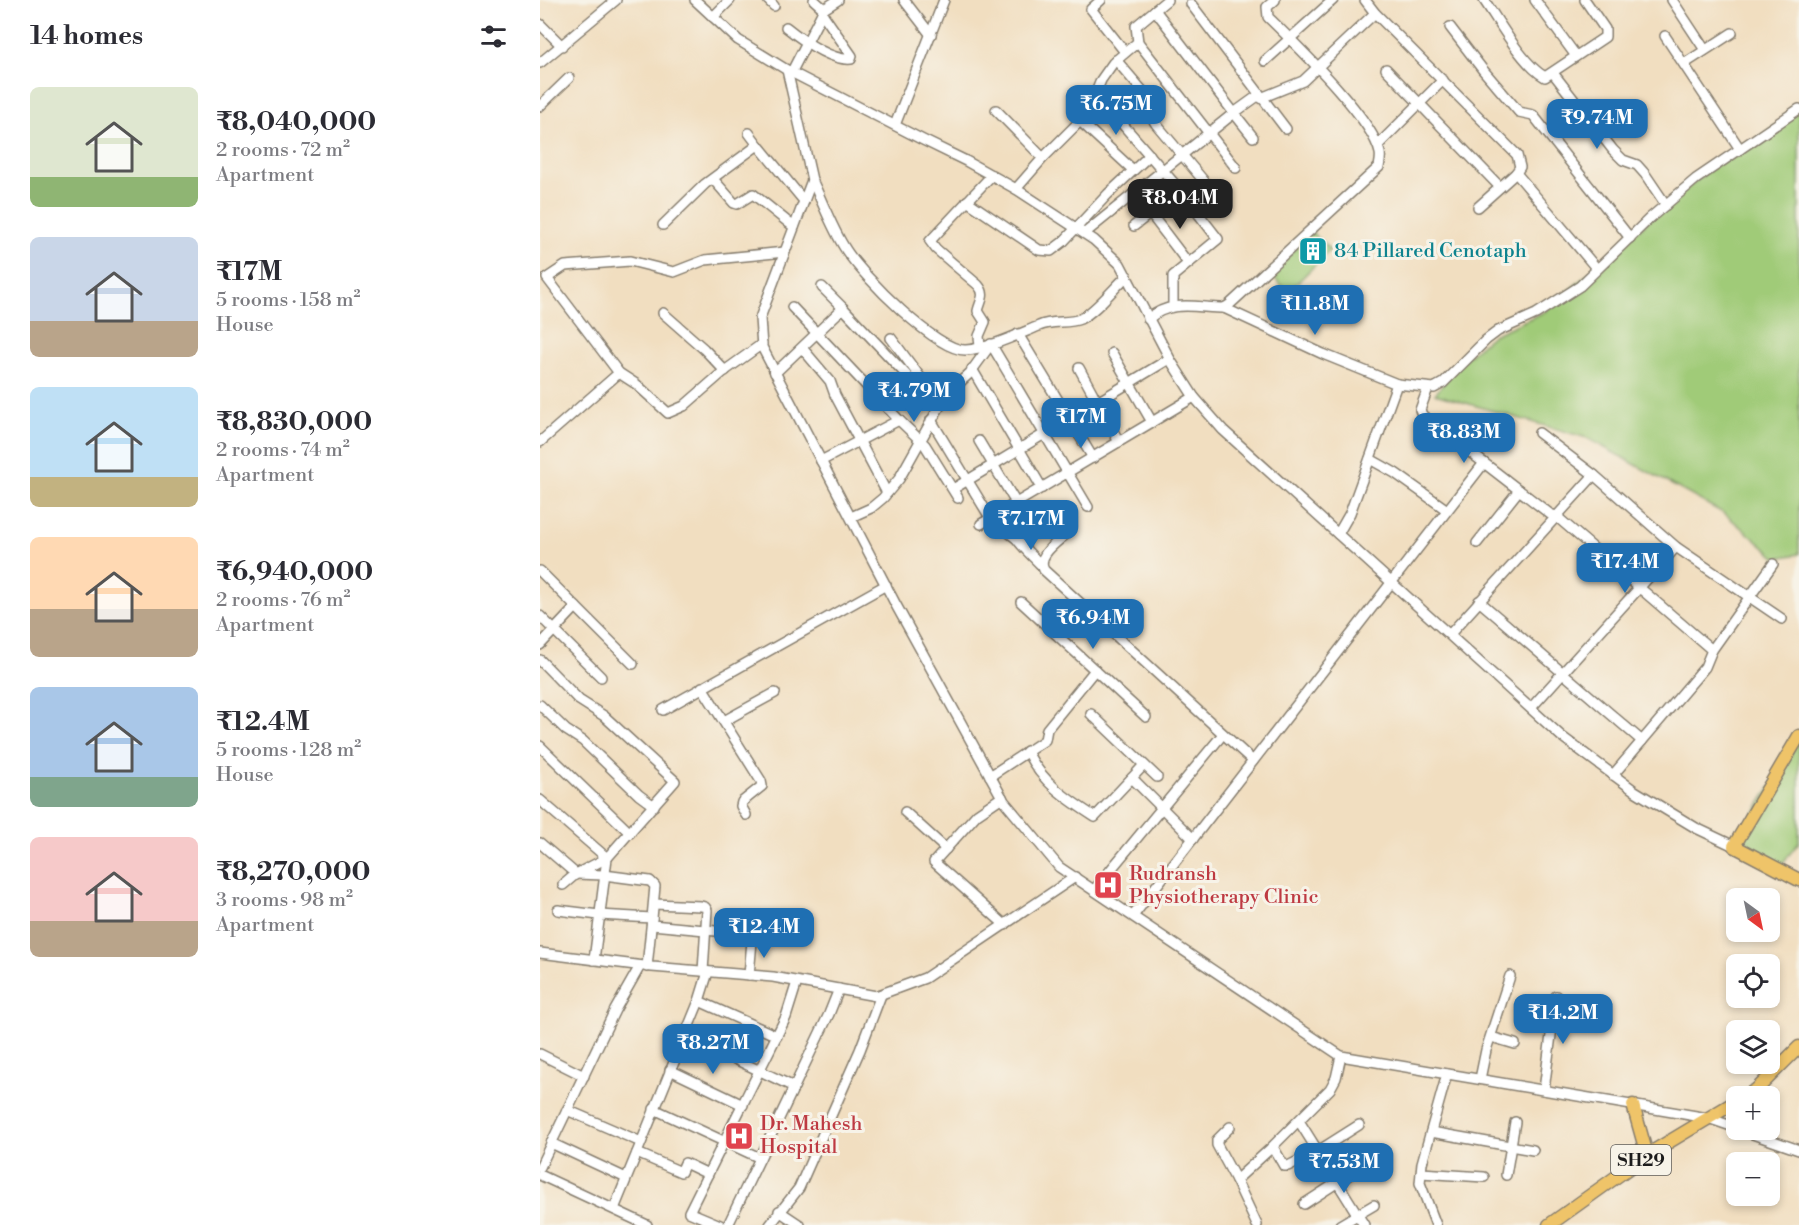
<!DOCTYPE html>
<html lang="en">
<head>
<meta charset="utf-8">
<style>
	body { margin:0; font-family:"Libre Bodoni",serif; background:#f7f7f7; color:#2b2b33; height:100vh; display:flex; flex-direction:column; font-size:22px; white-space:nowrap }
	* { box-sizing:border-box; margin:0 }
	p { font-size:20px; color:#7c7c81 }
	.icon { flex:none; width:33px; height:33px; fill:none; stroke:currentColor; stroke-width:2; stroke-linecap:round; stroke-linejoin:round }
	.map { position:relative; flex:1; overflow:hidden }
	.sheet { display:flex; flex-direction:column; background:#fff; width:540px }
	.sheet>* { flex:none }
	.needle { width:39px; rotate:147deg }
	.fabs { position:absolute; left:1186px; top:888px; display:grid; gap:12px }
	.fabs a { display:grid; place-items:center; width:54px; height:54px; border-radius:9px; background:#fff; box-shadow:0 3px 9px #0003; font-size:30px }
	.price { position:absolute; translate:-50% -51px; padding:0 14px; border-radius:12px; background:#1f6fb2; color:#fff; font-size:20px; line-height:39px; filter:drop-shadow(0 2px 3px #0008) }
	.price::after { content:''; position:absolute; left:50%; top:36px; width:18px; height:14px; margin-left:-9px; background:inherit; clip-path:polygon(0 0,100% 0,50% 100%) }
	.price.active { background:#222; color:#fff }
	ul { padding:0; list-style:none }
	li { display:flex; align-items:center; gap:18px; height:150px; padding:0 30px }
	li span { display:grid; place-items:center; flex:none; width:168px; height:120px; border-radius:9px; color:#555 }
	li>.icon { margin-inline-start:auto }
	span .icon { width:72px; height:72px; fill:#fffc; stroke-width:1 }
	li b { font-size:26px }
	h2 { display:flex; justify-content:space-between; align-items:center; height:72px; padding:0 30px; font-size:26px }
	main { display:flex; flex:1; min-height:0 }
	.map>svg:first-child { display:block }
	.green { fill:#a0cb78; stroke:#5e744a; stroke-width:1.5 }
	.lines { fill:none; stroke-linecap:round; stroke-linejoin:round }
	.minor-casing { stroke:#867d6e; stroke-width:12 }
	.major-casing { stroke:#867d6e; stroke-width:15 }
	.minor { stroke:#fff; stroke-width:9 }
	.major { stroke:#efc469; stroke-width:12 }
	.labels { text-anchor:middle; dominant-baseline:central; stroke-width:6; stroke-linejoin:round; paint-order:stroke }
	.shield { fill:#f7f3e8; stroke:#5e5c59; stroke-width:1.5 }
	.shield-label { font-size:18px; font-weight:bold; fill:#1c1c1c }
	.culture-label { font-size:20px; fill:#0d838f; stroke:#f7f3e8; text-anchor:start }
	.health-label { font-size:20px; fill:#be3a42; stroke:#f7f3e8; text-anchor:start }
</style>
</head>
<body>
<main>
<section class="sheet">
<h2>14 homes<svg class="icon" aria-label="filters" viewBox="0 0 24 24"><path d="M4 7h16M4 17h16"/><circle cx="9" cy="7" r="2"/><circle cx="15" cy="17" r="2"/></svg></h2>
<ul>
<li><span style="background:linear-gradient(#dfe7d0 75%,#8fb573 0)"><svg class="icon" aria-label="home" viewBox="0 0 24 24"><path d="M3 11l9-7 9 7M6 9v11h12V9"/></svg></span><div><b>₹8,040,000</b><p>2 rooms · 72 m²</p><p>Apartment</p></div></li>
<li><span style="background:linear-gradient(#c9d6e8 70%,#b9a48a 0)"><svg class="icon" aria-label="home" viewBox="0 0 24 24"><path d="M3 11l9-7 9 7M6 9v11h12V9"/></svg></span><div><b>₹17M</b><p>5 rooms · 158 m²</p><p>House</p></div></li>
<li><span style="background:linear-gradient(#bfe0f5 75%,#c2b280 0)"><svg class="icon" aria-label="home" viewBox="0 0 24 24"><path d="M3 11l9-7 9 7M6 9v11h12V9"/></svg></span><div><b>₹8,830,000</b><p>2 rooms · 74 m²</p><p>Apartment</p></div></li>
<li><span style="background:linear-gradient(#ffd9b3 60%,#b9a48a 0)"><svg class="icon" aria-label="home" viewBox="0 0 24 24"><path d="M3 11l9-7 9 7M6 9v11h12V9"/></svg></span><div><b>₹6,940,000</b><p>2 rooms · 76 m²</p><p>Apartment</p></div></li>
<li><span style="background:linear-gradient(#a9c7e8 75%,#7fa58c 0)"><svg class="icon" aria-label="home" viewBox="0 0 24 24"><path d="M3 11l9-7 9 7M6 9v11h12V9"/></svg></span><div><b>₹12.4M</b><p>5 rooms · 128 m²</p><p>House</p></div></li>
<li><span style="background:linear-gradient(#f6c9c9 70%,#b9a48a 0)"><svg class="icon" aria-label="home" viewBox="0 0 24 24"><path d="M3 11l9-7 9 7M6 9v11h12V9"/></svg></span><div><b>₹8,270,000</b><p>3 rooms · 98 m²</p><p>Apartment</p></div></li>
</ul>
</section>
<div class="map">
<svg width="1259" height="1225" viewBox="0 0 1259 1225">
	<rect width="100%" height="100%" fill="#f7f3e8"/>
	<filter id="ink" filterUnits="userSpaceOnUse"><feTurbulence type="fractalNoise" baseFrequency=".0167" numOctaves="2"/><feDisplacementMap in="SourceGraphic" scale="12" xChannelSelector="R" yChannelSelector="G"/><feConvolveMatrix kernelMatrix="1 2 1 2 8 2 1 2 1" color-interpolation-filters="sRGB"/></filter>
	<filter id="wash" filterUnits="userSpaceOnUse"><feTurbulence type="fractalNoise" baseFrequency=".008" numOctaves="4" result="noise"/><feDisplacementMap in="SourceGraphic" scale="24" xChannelSelector="R" yChannelSelector="G"/><feGaussianBlur stdDeviation="1.35" result="paint"/><feColorMatrix in="noise" values="0 0 0 0 0 0 0 0 0 0 0 0 0 0 0 0 0 1.4 0 .05"/><feComposite in="paint" operator="in"/></filter>
	<g filter="url(#wash)">
		<rect width="100%" height="100%" fill="#f1dec0"/>
		<!-- green -->
		<g class="green">
			<path d="M1259 111V554L1237 558 1185 514 1047 438 895 394 921 362 953 335 1004 312 1120 211 1172 168Z"/>
			<path d="M772 232 790 250 748 292 730 274Z"/>
			<path d="M1259 741V842L1238 869 1194 846Z"/>
		</g>
	</g>
	<g filter="url(#ink)">
		<g class="lines">
			<!-- minor casing -->
			<g class="minor-casing">
				<g id="minor">
					<path d="M155 0 198 40 247 70 383 140 426 161 476 189 554 240 580 264 631 361 654 397 683 430 1021 736 1095 791 1156 828 1194 846"/>
					<path d="M228 0 234 6"/>
					<path d="M274 0 284 9"/>
					<path d="M364 0 391 35"/>
					<path d="M561 0 551 9 585 52"/>
					<path d="M627 0 596 26 598 42 696 168"/>
					<path d="M825 0 835 13 977 155 980 167 976 173 938 207"/>
					<path d="M944 0C959 22 983 65 1005 77L1065 37V29L1045 0"/>
					<path d="M995 0 1036 56"/>
					<path d="M1132 0 1165 50"/>
					<path d="M651 4 746 129"/>
					<path d="M173 17 190 0"/>
					<path d="M0 24 22 46"/>
					<path d="M246 27C261 39 291 61 311 59L312 56 282 13"/>
					<path d="M910 27 943 70 979 112 993 115 1090 238"/>
					<path d="M1125 36 1200 149"/>
					<path d="M576 60 618 109V113L614 121 616 124 674 193"/>
					<path d="M725 61 793 0"/>
					<path d="M0 63 76 0"/>
					<path d="M1144 64 1192 33"/>
					<path d="M846 69 960 187"/>
					<path d="M247 70 272 180 220 318 222 347 356 605 464 801 519 867 801 1056 1168 1118 1197 1128"/>
					<path d="M251 73 284 9 298 0"/>
					<path d="M1013 73 1073 150 1083 160 1097 165 1105 174 1126 205"/>
					<path d="M721 98 763 81 835 13"/>
					<path d="M0 106 29 78"/>
					<path d="M456 110 503 158"/>
					<path d="M578 119 640 190 678 239 633 276V306"/>
					<path d="M540 121 593 170"/>
					<path d="M355 125 404 0"/>
					<path d="M209 133 218 145"/>
					<path d="M713 137 694 113 719 95"/>
					<path d="M838 145 903 80"/>
					<path d="M976 173 1057 269"/>
					<path d="M173 179 194 203 197 204 213 194 254 227"/>
					<path d="M272 180C283 203 292 229 306 250 322 275 397 352 426 350 448 349 479 334 499 326 512 320 528 324 540 319 555 312 574 288 587 276"/>
					<path d="M476 189 503 158 544 117 551 105 561 80 573 63 598 42"/>
					<path d="M427 201 499 250 511 251 523 242 568 194 610 155"/>
					<path d="M610 213 648 263"/>
					<path d="M123 225 165 184 218 145 264 201"/>
					<path d="M594 226 640 190"/>
					<path d="M545 233 694 113 615 10"/>
					<path d="M282 287 303 308"/>
					<path d="M252 307 359 420 385 445 418 498"/>
					<path d="M684 308 783 354 857 384"/>
					<path d="M123 313 164 349 185 371"/>
					<path d="M608 319C631 299 657 308 684 308L689 305 839 167C840 162 841 158 840 153 832 117 756 45 728 17L727 7 735 0"/>
					<path d="M478 334 553 458"/>
					<path d="M351 338 389 389 403 400"/>
					<path d="M222 344 183 372 144 406 128 413 96 384 79 373 7 278 25 266 90 261 134 272 165 260 245 252"/>
					<path d="M440 347 439 336 445 322 438 311C440 301 447 295 438 285L396 249 390 241 452 175"/>
					<path d="M262 348 290 381 295 395 347 493"/>
					<path d="M572 353 612 422"/>
					<path d="M539 368 579 442"/>
					<path d="M432 369 502 488"/>
					<path d="M235 373 303 308 375 384"/>
					<path d="M888 388 880 410 882 415 1010 514 1016 516 1172 650"/>
					<path d="M348 409 379 380"/>
					<path d="M391 420 451 519 477 539"/>
					<path d="M999 433 1054 475 1136 547 1242 619"/>
					<path d="M439 441 476 503"/>
					<path d="M0 442 79 373"/>
					<path d="M830 459 855 473 907 510"/>
					<path d="M281 461 359 420"/>
					<path d="M413 489 629 359"/>
					<path d="M470 507C467 537 482 545 501 565"/>
					<path d="M311 517 331 508 343 498 359 479 406 395 430 373 451 344 548 507"/>
					<path d="M441 524 654 397"/>
					<path d="M526 534C516 543 496 556 504 570L713 761"/>
					<path d="M798 534 810 513 857 384 894 388 903 383 946 340 958 331 996 314 1040 286 1110 218 1156 179 1259 109"/>
					<path d="M937 543 979 490"/>
					<path d="M0 571 36 607"/>
					<path d="M939 601 1102 741"/>
					<path d="M481 602 606 717"/>
					<path d="M0 616 61 677"/>
					<path d="M910 634 1054 475"/>
					<path d="M0 645 36 607 93 664"/>
					<path d="M0 660 39 700 64 716 135 781 67 858 36 874 23 885"/>
					<path d="M162 687 221 781 222 786 202 802 201 806 206 815"/>
					<path d="M0 705 26 730 43 741 99 795 114 806"/>
					<path d="M991 708 1136 547"/>
					<path d="M123 710 346 585"/>
					<path d="M551 714 617 777"/>
					<path d="M184 721 235 693"/>
					<path d="M0 746 90 833"/>
					<path d="M487 751C501 782 527 799 555 817L604 765"/>
					<path d="M1073 775 1165 667 1172 650 1233 564"/>
					<path d="M450 776 505 740 507 729 555 670"/>
					<path d="M592 778 653 839"/>
					<path d="M462 797 437 814 394 862 465 925"/>
					<path d="M0 800 67 858"/>
					<path d="M365 812 406 849"/>
					<path d="M0 843 36 874 64 875 110 881 115 886 112 918"/>
					<path d="M554 890 683 734"/>
					<path d="M114 904 161 906 165 907 167 910 163 971"/>
					<path d="M18 910 59 915 112 918 107 967"/>
					<path d="M593 916 944 463"/>
					<path d="M112 925 197 933"/>
					<path d="M0 953 112 967 233 977 336 996 385 978 535 877"/>
					<path d="M54 960 67 858"/>
					<path d="M209 975 212 941"/>
					<path d="M159 1001 237 1036"/>
					<path d="M990 1005 1015 1009"/>
					<path d="M1013 1019 1058 1023"/>
					<path d="M144 1035 254 1087"/>
					<path d="M951 1037 975 1044"/>
					<path d="M0 1054 44 1076"/>
					<path d="M130 1070 203 1105"/>
					<path d="M940 1079 946 1050 970 976"/>
					<path d="M1004 1090 1016 996"/>
					<path d="M114 1109 220 1158"/>
					<path d="M27 1110 101 1142"/>
					<path d="M759 1121 824 1225"/>
					<path d="M690 1127 677 1140V1145L696 1180"/>
					<path d="M1201 1130 1259 1150"/>
					<path d="M891 1132 993 1150"/>
					<path d="M11 1143 86 1178"/>
					<path d="M733 1147 744 1166H748L778 1151 819 1125"/>
					<path d="M97 1153 141 1172 145 1163 168 1174"/>
					<path d="M0 1167 75 1010 100 966"/>
					<path d="M881 1173 944 1177"/>
					<path d="M0 1175 107 1225"/>
					<path d="M966 1175 975 1122"/>
					<path d="M764 1204 829 1162"/>
					<path d="M74 1209 159 1001 168 972"/>
					<path d="M239 1211 260 1225"/>
					<path d="M180 1225 149 1212 246 1017 257 982"/>
					<path d="M188 1225 289 1014 299 989"/>
					<path d="M230 1225 259 1188 320 1050 341 995"/>
					<path d="M717 1225 696 1180 730 1149 790 1089 796 1078 801 1056"/>
					<path d="M800 1225 834 1205"/>
					<path d="M896 1225 880 1183 882 1163 907 1074"/>
				</g>
			</g>
			<!-- major casing -->
			<g class="major-casing">
				<g id="major">
					<path d="M1259 736 1194 846 1259 880"/>
					<path d="M1205 1096 1216 1090 1259 1047"/>
					<path d="M1093 1105 1107 1155"/>
					<path d="M1009 1225 1107 1155 1197 1101"/>
				</g>
			</g>
			<!-- minor -->
			<use href="#minor" class="minor"/>
			<!-- major -->
			<use href="#major" class="major"/>
		</g>
	</g>
	<!-- icons -->
	<defs>
		<g id="building-square" transform="scale(1.5)"><rect x="-9" y="-9" width="18" height="18" rx="4" fill="#0f9aa8" stroke="#f7f3e8"/><path d="M-4-6H4V6H1V3H-1V6H-4ZM-2.5-4.3h1.7v1.8h-1.7ZM.8-4.3h1.7v1.8H.8ZM-2.5-1h1.7V.8h-1.7ZM.8-1h1.7V.8H.8Z" fill="#fff"/></g>
		<g id="hospital-square" transform="scale(1.5)"><rect x="-9" y="-9" width="18" height="18" rx="4" fill="#e0444e" stroke="#f7f3e8"/><path d="M-5-5h3v3.5h4V-5h3V5h-3V1.5h-4V5h-3Z" fill="#fff"/></g>
	</defs>
	<g fill-rule="evenodd">
		<use href="#building-square" x="773" y="251"/>
		<use href="#hospital-square" x="568" y="885"/>
		<use href="#hospital-square" x="199" y="1136"/>
	</g>
	<g class="labels">
		<!-- shield labels -->
		<rect class="shield" x="1071" y="1145" width="60" height="30" rx="4.5"/>
		<g class="shield-label">
			<text x="1101" y="1160">SH29</text>
		</g>
		<!-- culture labels -->
		<g class="culture-label">
			<text x="794" y="251">84 Pillared Cenotaph</text>
		</g>
		<!-- health labels -->
		<g class="health-label">
			<text x="589" y="874">Rudransh<tspan x="589" dy="23">Physiotherapy Clinic</tspan></text>
			<text x="220" y="1124">Dr. Mahesh<tspan x="220" dy="23">Hospital</tspan></text>
		</g>
	</g>
</svg>
<div class="fabs">
<a><svg class="needle" viewBox="-14 -14 28 28"><path d="M0-13l5 13h-10z" fill="#e53935"/><path d="M0 13l5-13h-10z" fill="#7c7c81"/></svg></a>
<a><svg class="icon" aria-label="locate" viewBox="0 0 24 24"><circle cx="12" cy="12" r="6"/><path d="M12 2v4M12 18v4M2 12h4M18 12h4"/></svg></a>
<a><svg class="icon" aria-label="layers" viewBox="0 0 24 24"><path d="M12 4l9 5-9 5-9-5zM3 14l9 5 9-5"/></svg></a>
<a>+</a>
<a>−</a>
</div>
<b class="price" style="left:576px;top:136px">₹6.75M</b>
<b class="price" style="left:1057px;top:150px">₹9.74M</b>
<b class="price active" style="left:640px;top:230px">₹8.04M</b>
<b class="price" style="left:775px;top:336px">₹11.8M</b>
<b class="price" style="left:374px;top:423px">₹4.79M</b>
<b class="price" style="left:541px;top:449px">₹17M</b>
<b class="price" style="left:924px;top:464px">₹8.83M</b>
<b class="price" style="left:491px;top:551px">₹7.17M</b>
<b class="price" style="left:1085px;top:594px">₹17.4M</b>
<b class="price" style="left:553px;top:650px">₹6.94M</b>
<b class="price" style="left:224px;top:959px">₹12.4M</b>
<b class="price" style="left:1023px;top:1045px">₹14.2M</b>
<b class="price" style="left:173px;top:1075px">₹8.27M</b>
<b class="price" style="left:804px;top:1194px">₹7.53M</b>
</div>
</main>
</body>
</html>
